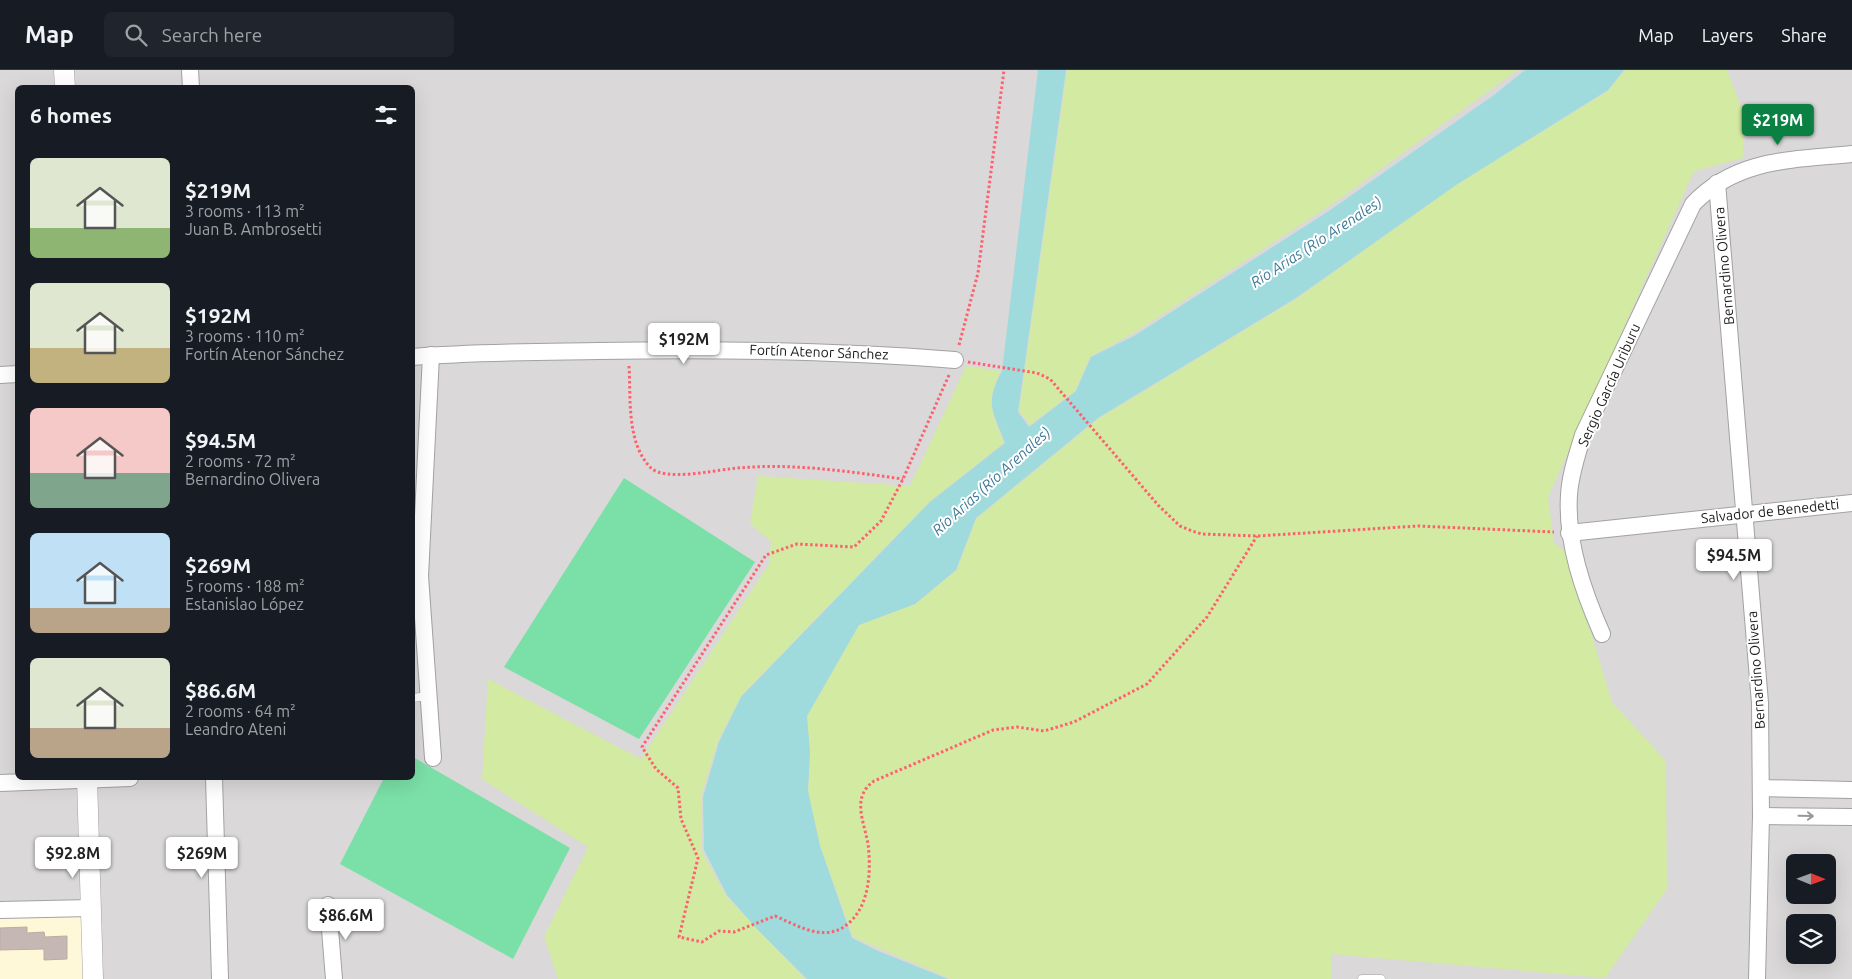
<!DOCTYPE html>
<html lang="en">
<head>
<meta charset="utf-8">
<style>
	body { margin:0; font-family:Ubuntu,sans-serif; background:#20242c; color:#f1f3f6; height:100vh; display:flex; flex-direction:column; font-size:19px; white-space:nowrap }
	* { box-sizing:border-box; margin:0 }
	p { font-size:16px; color:#9ea1a6 }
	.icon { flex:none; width:28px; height:28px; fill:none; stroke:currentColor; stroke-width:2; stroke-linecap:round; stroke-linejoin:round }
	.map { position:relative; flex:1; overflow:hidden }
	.sheet { position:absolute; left:15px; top:15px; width:400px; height:695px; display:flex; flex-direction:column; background:#171b24; border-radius:8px; box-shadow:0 5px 20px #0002 }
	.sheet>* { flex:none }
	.needle { width:32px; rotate:91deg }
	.buttons { position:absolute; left:1786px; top:784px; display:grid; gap:10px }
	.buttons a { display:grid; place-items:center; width:50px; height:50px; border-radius:8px; background:#171b24; box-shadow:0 5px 20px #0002; font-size:25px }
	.price { position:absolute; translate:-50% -42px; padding:0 11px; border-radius:5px; background:#fff; color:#222; font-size:16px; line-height:32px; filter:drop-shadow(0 1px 2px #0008) }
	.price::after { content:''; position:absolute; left:50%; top:30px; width:15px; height:11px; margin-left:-8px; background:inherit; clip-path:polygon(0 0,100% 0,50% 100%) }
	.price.selected { background:#0b8043; color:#fff }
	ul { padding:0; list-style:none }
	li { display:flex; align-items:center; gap:15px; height:125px; padding:0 15px }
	li span { display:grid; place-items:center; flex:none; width:140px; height:100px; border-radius:8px; color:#555 }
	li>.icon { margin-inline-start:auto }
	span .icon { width:60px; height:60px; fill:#fffc; stroke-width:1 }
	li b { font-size:21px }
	h2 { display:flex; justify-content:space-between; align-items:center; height:60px; padding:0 15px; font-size:21px }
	header { display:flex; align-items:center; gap:30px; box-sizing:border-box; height:70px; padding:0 25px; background:#171b24; border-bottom:1px solid #363941 }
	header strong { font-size:24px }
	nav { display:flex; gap:28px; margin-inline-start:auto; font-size:18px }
	.search { width:350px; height:45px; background:#20242c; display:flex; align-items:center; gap:12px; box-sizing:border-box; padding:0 18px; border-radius:8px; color:#9ea1a6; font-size:19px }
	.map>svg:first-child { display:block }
	.residential { fill:#dad8d8; fill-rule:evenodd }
	.education { fill:#fff8d8 }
	.grass { fill:#d3eaa3 }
	.pitch { fill:#7be0a7 }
	.water { fill:#9fdadd }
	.building { fill:#c5b8b4; stroke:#bfaaa2 }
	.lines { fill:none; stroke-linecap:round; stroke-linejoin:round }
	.service-casing { stroke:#a2a2a2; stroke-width:9 }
	.minor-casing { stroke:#a2a2a2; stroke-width:18 }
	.tertiary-casing { stroke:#a2a2a2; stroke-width:21 }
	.path { stroke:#fe616d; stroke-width:3; stroke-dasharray:2.5 2.5; stroke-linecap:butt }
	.service { stroke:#fff; stroke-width:8 }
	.minor { stroke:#fff; stroke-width:16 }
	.tertiary { stroke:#fff; stroke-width:20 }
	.oneway { stroke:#989898 }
	.labels { text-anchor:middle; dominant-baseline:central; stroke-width:4; stroke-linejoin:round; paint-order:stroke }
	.street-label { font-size:14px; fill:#1b1b1b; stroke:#fff }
	.water-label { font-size:15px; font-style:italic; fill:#3e7a96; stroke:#fff }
</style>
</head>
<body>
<header>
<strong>Map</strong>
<div class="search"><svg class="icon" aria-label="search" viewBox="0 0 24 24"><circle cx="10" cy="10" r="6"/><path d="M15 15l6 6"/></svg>Search here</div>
<nav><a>Map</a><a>Layers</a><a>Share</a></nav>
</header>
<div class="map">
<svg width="1852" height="909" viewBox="0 0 1852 909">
	<rect width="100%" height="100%" fill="#ede7e0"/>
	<!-- residential -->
	<path class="residential" d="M0 0H1852V909H0ZM18 18H412V708H18ZM1795 792H1828V825H1795ZM1795 852H1828V885H1795Z"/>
	<!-- education -->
	<path class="education" d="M89 840 91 909H0V842Z"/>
	<!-- grass -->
	<g class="grass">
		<path d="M1067 0H1518L1331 135 1137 261 1090 287 1075 321 1030 355 1019 341Z"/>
		<path d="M1625 0H1727L1743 42V88L1694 101 1548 427 1554 473 1567 483 1612 632 1666 691 1667 819 1605 908 1331 884V909H951L853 867 820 776 808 721 810 683 807 646 859 555 915 534 957 500 976 449 1098 349 1296 229 1456 115 1608 21Z"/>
		<path d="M966 296 1001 301C985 332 992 343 1004 373L929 432 741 626 718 671 701 727 702 782 726 826 805 909H558L544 867 588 777 482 709 488 609 641 689 769 494 771 472 750 453 758 406 910 416Z"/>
	</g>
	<!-- pitch -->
	<g class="pitch">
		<path d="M624 408 755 492 639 669 504 597Z"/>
		<path d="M413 687 570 778 513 889 340 794 384 708H412Z"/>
	</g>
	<!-- water -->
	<path class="water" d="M1038 0H1066L1018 342 1029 357 1076 321 1091 287 1134 266 1329 141 1494 25 1525 0H1624L1608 20 1456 115 1296 228 1098 348 976 448 956 500 915 534 859 555 807 646 810 682 808 721 820 776 852 868 878 881 948 909H807L758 860 727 825 704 780 703 727 719 672 741 627 930 432 1005 373C993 341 984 334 1002 301Z"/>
	<!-- building -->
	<path class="building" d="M27 857V863L44 862 45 867 67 866V889L44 890V879L0 880V858Z"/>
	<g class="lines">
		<!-- service casing -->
		<g class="service-casing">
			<g id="service">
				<path d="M412 628 428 626"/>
				<path d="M1362 909H1381"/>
			</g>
		</g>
		<!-- minor casing -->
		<g class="minor-casing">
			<g id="minor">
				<path d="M190 0 191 18"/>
				<path d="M1717 113 1760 633 1761 746 1757 909"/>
				<path d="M412 287C474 282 536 282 598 281 718 279 836 280 955 290"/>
				<path d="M0 305 18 304"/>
				<path d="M1569 463 1852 433"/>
				<path d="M412 499 420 506 433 688"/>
				<path d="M412 506H420L431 285"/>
				<path d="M1602 564C1583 521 1566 472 1569 425 1570 405 1577 385 1583 365L1693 134C1737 88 1793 90 1852 84"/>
				<path d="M214 708 220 909"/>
				<path d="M0 713 130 708"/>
				<path d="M1761 718 1852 720"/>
				<path d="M1761 746 1852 747"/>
				<path d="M328 835 334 909"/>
				<path d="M0 840 91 838"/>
			</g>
		</g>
		<!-- tertiary casing -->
		<g class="tertiary-casing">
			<g id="tertiary">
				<path d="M64 0 65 18"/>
				<path d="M87 708 93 909"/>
			</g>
		</g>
		<!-- path -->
		<g class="path">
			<path d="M959 275 978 203 1004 0"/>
			<path d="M968 292 1037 303 1050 309 1158 435 1180 456 1192 461 1202 464 1257 466 1418 456 1554 462"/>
			<path d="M629 296C631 328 626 373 651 398 665 411 711 401 729 399 787 392 845 401 903 409"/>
			<path d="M949 305 903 409 881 451 854 477 797 474 766 485 642 677 656 699 678 718 681 749 698 788 679 867 702 872 719 861 734 862 775 846C801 857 828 875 852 850 870 831 871 799 868 774 864 751 851 727 874 711L993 660 1017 657 1044 661 1074 652 1147 614 1207 547 1257 466"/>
		</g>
		<!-- service -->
		<use href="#service" class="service"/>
		<!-- minor -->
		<use href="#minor" class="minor"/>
		<!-- tertiary -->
		<use href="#tertiary" class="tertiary"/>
	</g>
	<!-- one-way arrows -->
	<defs><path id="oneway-shaft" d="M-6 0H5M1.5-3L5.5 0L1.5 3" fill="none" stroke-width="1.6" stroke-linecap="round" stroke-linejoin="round" transform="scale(1.25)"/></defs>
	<use class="oneway" href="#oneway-shaft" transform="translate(1806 746) rotate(1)"/>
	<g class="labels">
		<!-- street labels -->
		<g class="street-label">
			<text transform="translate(1724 196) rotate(-95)">Bernardino Olivera</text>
			<text transform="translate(819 282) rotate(2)">Fortín Atenor Sánchez</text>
			<text transform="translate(1609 315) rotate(-66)">Sergio García Uriburu</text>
			<text transform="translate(1770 441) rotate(-6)">Salvador de Benedetti</text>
			<text transform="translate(1756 600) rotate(-94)">Bernardino Olivera</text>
		</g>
		<!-- water labels -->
		<g class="water-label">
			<text transform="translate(1316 172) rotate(-33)">Río Arias (Río Arenales)</text>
			<text transform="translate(991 411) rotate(-42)">Río Arias (Río Arenales)</text>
		</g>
	</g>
</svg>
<div class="buttons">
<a><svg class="needle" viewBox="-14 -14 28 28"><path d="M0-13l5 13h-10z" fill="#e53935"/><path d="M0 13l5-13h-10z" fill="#9ea1a6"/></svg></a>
<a><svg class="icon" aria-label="layers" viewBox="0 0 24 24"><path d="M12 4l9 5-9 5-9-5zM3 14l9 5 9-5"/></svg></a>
</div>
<b class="price selected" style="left:1778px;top:76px">$219M</b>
<b class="price" style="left:684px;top:295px">$192M</b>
<b class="price" style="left:1734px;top:511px">$94.5M</b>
<b class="price" style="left:73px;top:809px">$92.8M</b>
<b class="price" style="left:202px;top:809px">$269M</b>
<b class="price" style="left:346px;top:871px">$86.6M</b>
<section class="sheet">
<h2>6 homes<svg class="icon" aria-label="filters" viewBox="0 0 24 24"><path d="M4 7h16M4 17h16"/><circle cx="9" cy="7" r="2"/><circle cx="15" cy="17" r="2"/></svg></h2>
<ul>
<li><span style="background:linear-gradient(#dfe7d0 70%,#8fb573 0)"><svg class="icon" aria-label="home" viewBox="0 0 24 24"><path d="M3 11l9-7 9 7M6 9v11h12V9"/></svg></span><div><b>$219M</b><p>3 rooms · 113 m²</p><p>Juan B. Ambrosetti</p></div></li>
<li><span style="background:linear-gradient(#dfe7d0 65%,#c2b280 0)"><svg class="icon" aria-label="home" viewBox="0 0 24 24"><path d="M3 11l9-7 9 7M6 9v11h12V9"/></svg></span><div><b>$192M</b><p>3 rooms · 110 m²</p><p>Fortín Atenor Sánchez</p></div></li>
<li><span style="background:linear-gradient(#f6c9c9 65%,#7fa58c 0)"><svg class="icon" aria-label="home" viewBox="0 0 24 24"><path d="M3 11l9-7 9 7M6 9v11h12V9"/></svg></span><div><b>$94.5M</b><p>2 rooms · 72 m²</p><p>Bernardino Olivera</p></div></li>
<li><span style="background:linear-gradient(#bfe0f5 75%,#b9a48a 0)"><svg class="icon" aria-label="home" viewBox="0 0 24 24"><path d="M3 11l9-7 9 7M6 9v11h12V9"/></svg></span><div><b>$269M</b><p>5 rooms · 188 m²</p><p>Estanislao López</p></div></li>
<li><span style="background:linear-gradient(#dfe7d0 70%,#b9a48a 0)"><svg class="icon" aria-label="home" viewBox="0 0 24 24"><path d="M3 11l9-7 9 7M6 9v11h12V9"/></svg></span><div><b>$86.6M</b><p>2 rooms · 64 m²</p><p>Leandro Ateni</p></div></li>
</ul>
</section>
</div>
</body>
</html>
